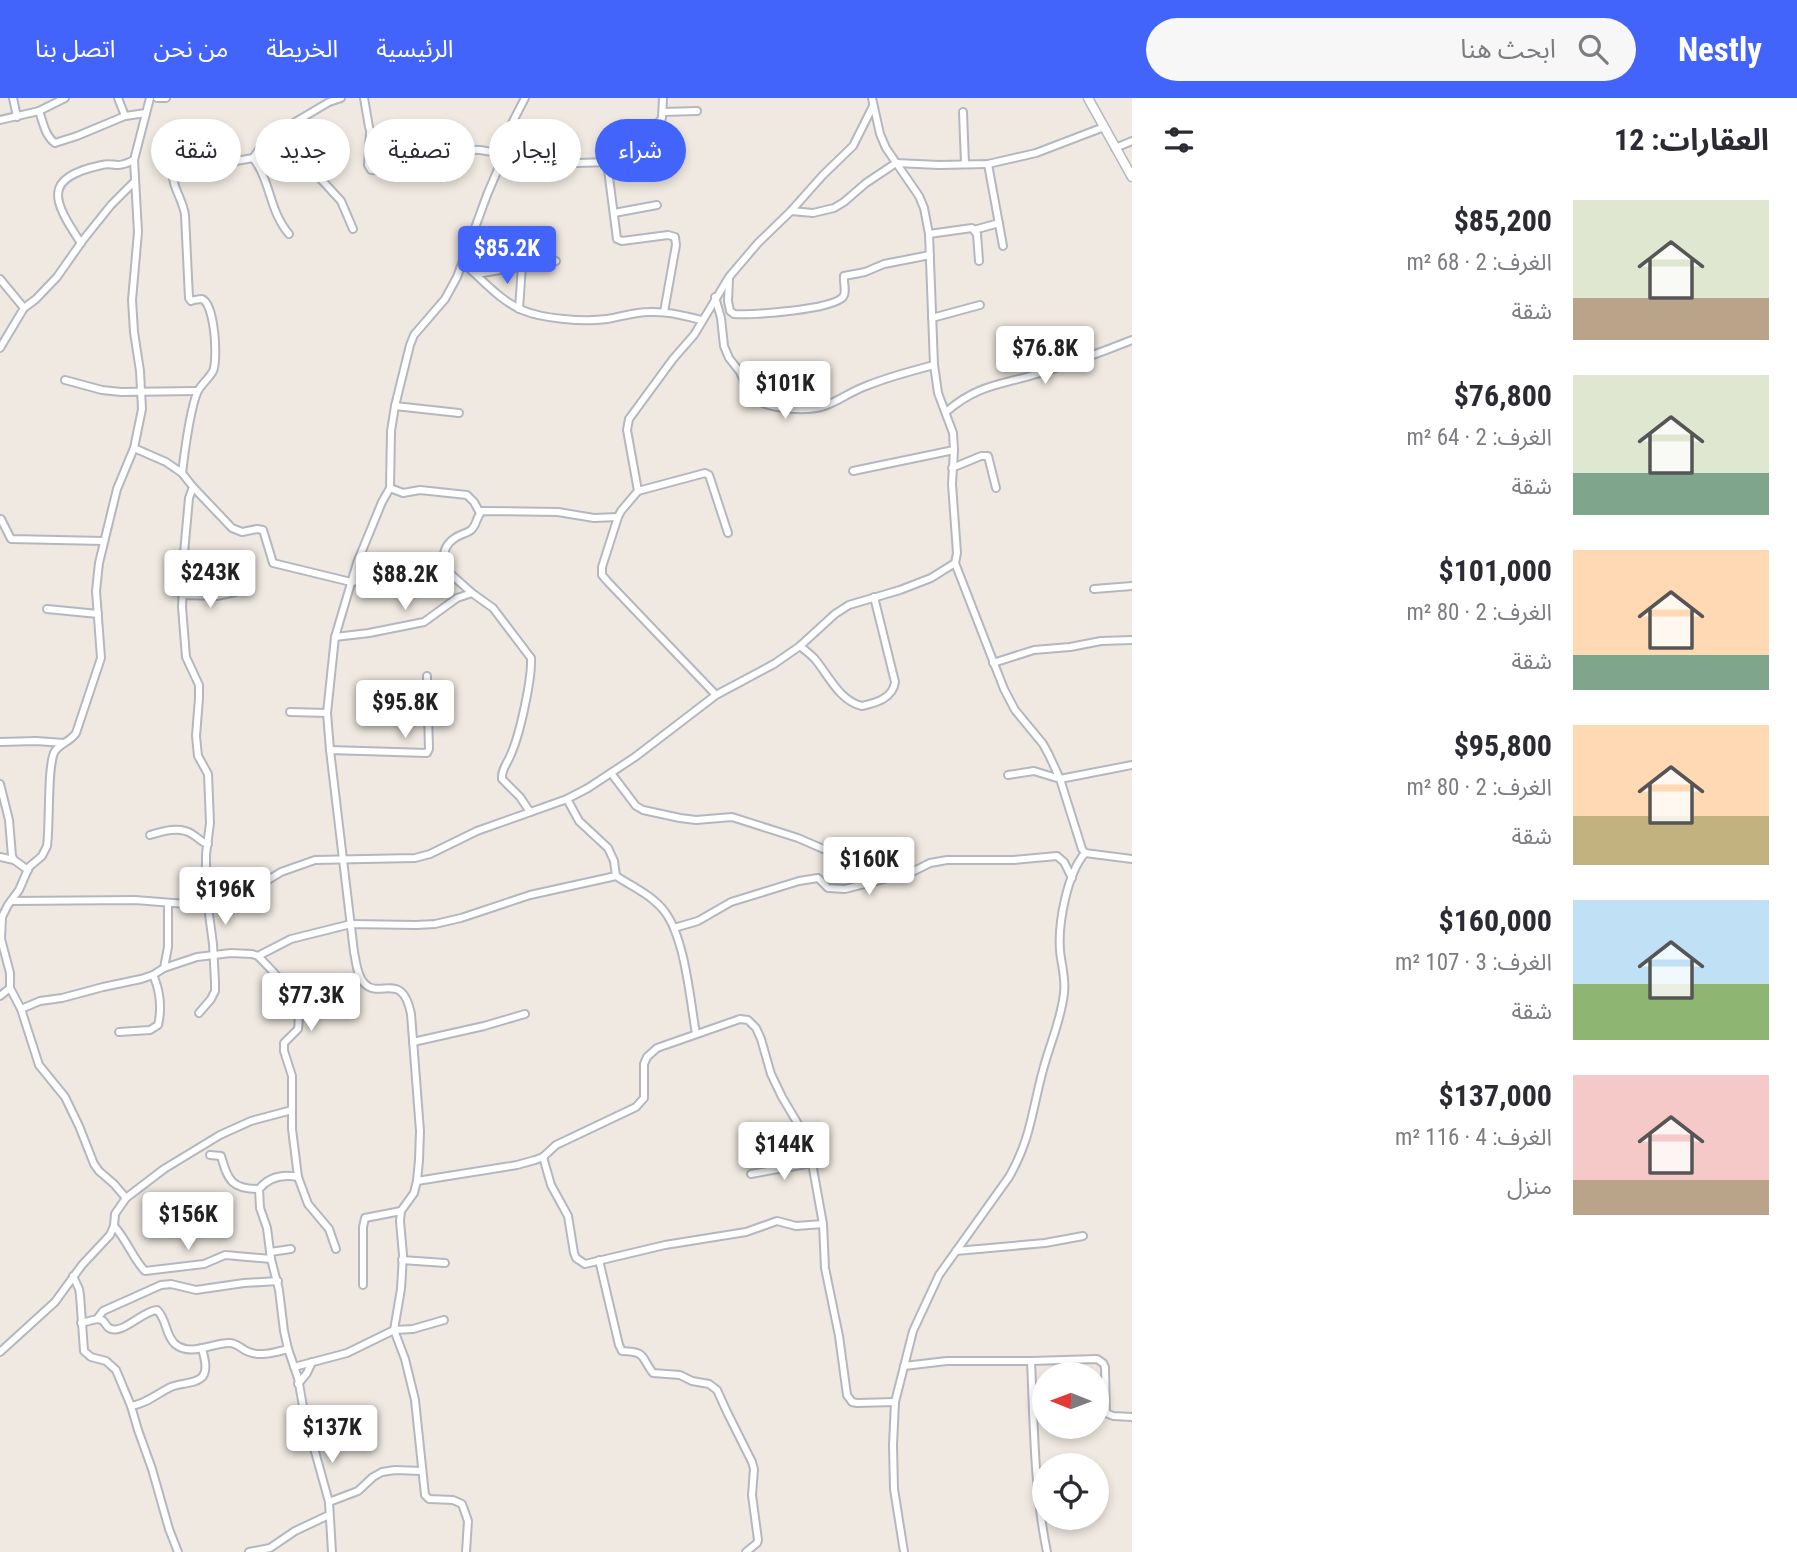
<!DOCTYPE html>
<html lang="ar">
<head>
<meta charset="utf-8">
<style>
	body { margin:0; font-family:"Roboto Condensed","Noto Sans Arabic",sans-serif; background:#f7f7f7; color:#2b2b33; direction:rtl; height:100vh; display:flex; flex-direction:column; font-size:26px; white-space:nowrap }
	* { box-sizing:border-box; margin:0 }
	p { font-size:23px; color:#7c7c81 }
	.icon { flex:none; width:38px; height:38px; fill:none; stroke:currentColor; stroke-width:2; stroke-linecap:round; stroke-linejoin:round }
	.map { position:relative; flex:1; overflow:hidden; direction:ltr }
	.side { display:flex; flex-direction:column; background:#fff; width:665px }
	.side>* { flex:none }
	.guide { position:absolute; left:21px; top:21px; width:665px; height:63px; direction:rtl; display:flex; gap:14px }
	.needle { width:46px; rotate:271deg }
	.fabs { position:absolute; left:1032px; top:1264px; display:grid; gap:14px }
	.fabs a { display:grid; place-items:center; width:77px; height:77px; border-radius:50%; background:#fff; box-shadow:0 4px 10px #0003; font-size:35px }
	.price { position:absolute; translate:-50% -60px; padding:0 16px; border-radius:7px; background:#fff; color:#222; font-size:23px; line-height:46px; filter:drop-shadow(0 2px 4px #0008) }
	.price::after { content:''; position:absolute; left:50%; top:42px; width:21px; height:16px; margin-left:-10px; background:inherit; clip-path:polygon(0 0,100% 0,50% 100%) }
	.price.current { background:#4264fb; color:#fff }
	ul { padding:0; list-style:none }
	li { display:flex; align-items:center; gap:21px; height:175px; padding:0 28px }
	li span { display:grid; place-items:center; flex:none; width:196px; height:140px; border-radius:0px; color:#555 }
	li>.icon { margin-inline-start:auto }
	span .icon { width:84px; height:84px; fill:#fffc; stroke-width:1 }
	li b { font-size:30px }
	h2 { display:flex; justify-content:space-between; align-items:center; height:84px; padding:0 28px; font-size:30px }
	.tag { padding:0 24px; border-radius:32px; background:#fff; box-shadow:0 4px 10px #0003; font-size:24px; line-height:63px }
	.tag.current { background:#4264fb; color:#fff }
	header { display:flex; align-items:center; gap:42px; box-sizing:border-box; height:98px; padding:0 35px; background:#4264fb; color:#fff }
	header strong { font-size:33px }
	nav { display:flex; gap:38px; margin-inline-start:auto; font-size:24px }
	.search { width:490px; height:63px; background:#f7f7f7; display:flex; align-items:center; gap:18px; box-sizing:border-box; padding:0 24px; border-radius:38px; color:#7c7c81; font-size:26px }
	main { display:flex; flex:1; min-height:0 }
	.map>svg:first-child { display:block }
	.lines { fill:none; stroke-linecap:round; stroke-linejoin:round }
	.street-casing { stroke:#b4b7c1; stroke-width:10 }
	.secondary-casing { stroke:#b4b7c1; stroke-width:11 }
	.street { stroke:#fff; stroke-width:6 }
	.secondary { stroke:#fff; stroke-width:8 }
</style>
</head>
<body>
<header>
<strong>Nestly</strong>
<div class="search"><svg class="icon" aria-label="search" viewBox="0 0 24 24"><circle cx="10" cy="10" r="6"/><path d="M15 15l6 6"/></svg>ابحث هنا</div>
<nav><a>الرئيسية</a><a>الخريطة</a><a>من نحن</a><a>اتصل بنا</a></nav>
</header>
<main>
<section class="side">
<h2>العقارات: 12<svg class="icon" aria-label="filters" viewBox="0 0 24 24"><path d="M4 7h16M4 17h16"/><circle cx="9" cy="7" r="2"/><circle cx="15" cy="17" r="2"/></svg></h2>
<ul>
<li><span style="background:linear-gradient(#dfe7d0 70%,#b9a48a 0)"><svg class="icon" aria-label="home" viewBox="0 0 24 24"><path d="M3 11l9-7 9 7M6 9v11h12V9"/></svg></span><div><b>$85,200</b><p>الغرف: 2 · 68 m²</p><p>شقة</p></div></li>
<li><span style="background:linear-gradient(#dfe7d0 70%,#7fa58c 0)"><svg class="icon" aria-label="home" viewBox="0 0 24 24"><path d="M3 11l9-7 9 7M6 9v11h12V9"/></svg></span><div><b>$76,800</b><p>الغرف: 2 · 64 m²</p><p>شقة</p></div></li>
<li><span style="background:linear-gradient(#ffd9b3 75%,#7fa58c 0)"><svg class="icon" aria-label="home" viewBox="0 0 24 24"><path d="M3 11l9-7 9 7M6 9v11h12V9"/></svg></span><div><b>$101,000</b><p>الغرف: 2 · 80 m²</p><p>شقة</p></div></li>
<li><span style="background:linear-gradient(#ffd9b3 65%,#c2b280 0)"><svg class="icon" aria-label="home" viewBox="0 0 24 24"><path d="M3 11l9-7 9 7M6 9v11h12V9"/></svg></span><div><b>$95,800</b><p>الغرف: 2 · 80 m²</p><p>شقة</p></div></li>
<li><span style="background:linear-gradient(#bfe0f5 60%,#8fb573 0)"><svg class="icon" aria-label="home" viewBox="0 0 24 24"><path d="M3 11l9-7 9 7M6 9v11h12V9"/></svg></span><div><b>$160,000</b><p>الغرف: 3 · 107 m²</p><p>شقة</p></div></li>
<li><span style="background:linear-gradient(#f6c9c9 75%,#b9a48a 0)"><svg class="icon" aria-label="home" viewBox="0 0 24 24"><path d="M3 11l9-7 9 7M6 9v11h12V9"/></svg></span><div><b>$137,000</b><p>الغرف: 4 · 116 m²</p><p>منزل</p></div></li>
</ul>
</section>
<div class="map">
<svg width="1132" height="1454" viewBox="0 0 1132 1454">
	<rect width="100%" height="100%" fill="#efe9e1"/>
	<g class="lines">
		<!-- street casing -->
		<g class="street-casing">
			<g id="street">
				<path d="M13 0 17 19"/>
				<path d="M118 0 125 18"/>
				<path d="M150 0 134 62 138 134 132 202 134 234 140 273 142 311 134 350 117 391 99 465 96 493 101 560 76 635C71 643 61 645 55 653 47 665 50 728 47 748L42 758 29 769 19 792 8 807 2 819 1 841 10 875V890L21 911 39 967 65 999 79 1028 94 1066 99 1073 114 1086 126 1100 164 1071 220 1037 251 1023 292 1012"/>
				<path d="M157 0H166"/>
				<path d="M364 0 369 29 372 38 375 42 386 46 417 50 480 52 542 62 577 65 645 63 649 59 654 31 662 20 663 0"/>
				<path d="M872 0 880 36 886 50 919 98 924 110 929 136 934 267 938 295 953 335 954 352 952 386 957 455 955 465 1004 591 1015 612 1043 646 1049 657 1060 681 1082 751 1085 755 1132 761"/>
				<path d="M39 13C43 24 45 38 55 45L77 38 125 18 146 15"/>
				<path d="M663 14 697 13"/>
				<path d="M963 14 965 66"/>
				<path d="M303 20 304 55 307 66 341 103 353 131"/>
				<path d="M0 22 39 13 65 0"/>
				<path d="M370 35 368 67 371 72 409 74C421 70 418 60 417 50"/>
				<path d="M1115 50 1132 43"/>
				<path d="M253 60C271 83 269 113 289 136"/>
				<path d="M607 64 617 141 622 143 668 137 675 139 676 147 664 214"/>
				<path d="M988 66 1003 148"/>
				<path d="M791 113 813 115 834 110 844 104 866 85 896 65 939 67 988 66 1036 55 1104 29"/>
				<path d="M614 115 657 107"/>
				<path d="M974 132 999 125"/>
				<path d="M929 136 972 130 977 136 979 163"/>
				<path d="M81 145C53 103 41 80 102 67 108 65 112 67 118 67 124 67 129 64 134 62"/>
				<path d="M463 165C482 181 499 202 522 212 543 221 584 224 607 221 621 219 634 214 649 214 667 213 684 218 702 222"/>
				<path d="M476 176 556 163"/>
				<path d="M0 181 24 210"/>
				<path d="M729 181 728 203 730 213 734 216C753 217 831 212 843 199 847 194 843 185 844 178L865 174 884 166 930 157"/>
				<path d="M715 199 721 220 724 248 729 260 740 274 752 300C770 311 807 315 827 307 840 302 852 293 866 288 888 279 911 273 934 267"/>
				<path d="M519 211 522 167"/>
				<path d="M932 220 980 207"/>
				<path d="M0 250 24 210 36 201 57 179 83 142 111 107 135 83"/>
				<path d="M65 282 102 292 121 294 197 293"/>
				<path d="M395 308 459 315"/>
				<path d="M946 314C978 286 1002 287 1040 275 1071 265 1102 254 1132 242"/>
				<path d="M134 350 166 364 182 375 193 389 232 430 242 434 257 431 263 432 273 465 351 484 385 480 427 481 448 474"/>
				<path d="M952 370 981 358H988L996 390"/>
				<path d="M853 373 954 352"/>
				<path d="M182 375C185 352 189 315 197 295 200 287 209 281 213 273 218 262 215 206 202 201 200 201 193 202 191 203L189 200 185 117C183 101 171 88 173 73L178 68 213 67 253 60 260 50 270 39 329 4 341 0"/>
				<path d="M193 389 189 400 184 455 182 509 186 559 199 587V600L196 638 198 658 208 676 210 725 206 756V779L209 816 213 846 215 884V893L211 901 199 915"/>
				<path d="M390 390 403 395 420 392 467 397 474 404 480 415"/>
				<path d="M638 393 705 375 709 377 728 435"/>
				<path d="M1 421 11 441 104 443"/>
				<path d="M1094 491 1132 488"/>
				<path d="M183 497 217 498 235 494"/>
				<path d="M47 511 98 516"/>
				<path d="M335 539 369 535 424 524 457 500 472 495"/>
				<path d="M800 548C805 552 810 556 814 560 828 576 839 603 862 608 876 605 893 600 895 584L874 499"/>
				<path d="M993 565 1034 552 1070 549 1101 543 1132 542"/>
				<path d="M716 597 608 484 602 477V469L618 419 621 413 638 393 627 332 629 321 673 261 694 237 729 179 758 145 791 113 823 77 853 48 873 8"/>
				<path d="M290 614 327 615"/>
				<path d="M0 644 36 643 64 645"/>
				<path d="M330 652 427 655 429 651 427 578"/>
				<path d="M611 675 636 708 643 712 680 720 696 722 732 719 798 740 851 763 876 783"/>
				<path d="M1008 677 1034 673 1060 681 1132 667"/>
				<path d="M0 686 9 722 12 758 14 762 28 772"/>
				<path d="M567 701 579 723 608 750 614 763 616 778C633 789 652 797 665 814 685 841 690 901 696 936"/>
				<path d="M530 714 520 699 502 681C501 671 508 665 511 656 520 636 532 581 531 560L493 510 472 495 444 470C442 458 444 447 455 440 460 436 466 436 471 432 477 427 476 419 482 413L558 414 594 420 618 419"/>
				<path d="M150 737C163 733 180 728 192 736 199 740 200 744 208 746"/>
				<path d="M0 759 14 762"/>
				<path d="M11 803 135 802 186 806 240 796 260 787 281 774 315 762 415 760 430 756 477 733 567 701 588 690 635 659 716 597 774 566 800 548 835 516 849 507 900 492 931 480 955 465"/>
				<path d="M674 830 698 823 731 804 799 783 818 780 828 790 845 791 892 779 912 774 930 765 947 762H1014L1057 758 1064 764 1072 780"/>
				<path d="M258 858 291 841 351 826 416 827 435 826 461 820 530 797 616 778"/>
				<path d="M164 870 168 849V806"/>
				<path d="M0 898 10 890"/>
				<path d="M21 911 40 903 62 900 103 889 141 881 153 877 164 870 197 859 231 855 252 856 258 858C277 878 303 901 298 931L284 945V953L292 978V1031L298 1079 308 1106 329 1131 336 1151"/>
				<path d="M119 934 150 932 158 927C162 911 160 892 153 877"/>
				<path d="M413 944 484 928 525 916"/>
				<path d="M210 1057 221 1058C228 1083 232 1091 259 1091"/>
				<path d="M543 1059 551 1087 568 1118 574 1155 576 1160 585 1166 665 1147 746 1134 777 1123 796 1128 823 1126"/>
				<path d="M751 1076 812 1065"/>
				<path d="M298 1079C283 1076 269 1079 259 1091L260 1110 267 1130 271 1161 279 1192 284 1233 288 1251 298 1280 304 1314 329 1404 332 1454"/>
				<path d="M417 1083 517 1067 535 1062 543 1059 556 1047 636 1009 644 1000V966L647 959 657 950 740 921 748 922 756 930 761 941 771 976 782 999 801 1031 812 1065 823 1126 825 1170 839 1238 847 1297 852 1304 857 1305 895 1304"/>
				<path d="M114 1128C127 1142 133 1161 145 1173L204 1166 225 1157 271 1161"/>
				<path d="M956 1153 1045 1145 1083 1138"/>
				<path d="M270 1154 291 1151"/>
				<path d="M402 1162 445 1165"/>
				<path d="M599 1162 619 1247 622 1253C647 1254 640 1258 653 1275L680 1277 692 1283 709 1286 717 1292 727 1314 752 1364 754 1371 752 1397 758 1442 757 1445 746 1454"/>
				<path d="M73 1178 79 1191 80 1197 84 1253 91 1259 106 1263 116 1272 131 1308 138 1332 152 1371 169 1431 178 1454"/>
				<path d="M363 1187V1129L365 1120 401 1113"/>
				<path d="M97 1221 103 1213 161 1187 171 1186 196 1192 244 1185 278 1183"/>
				<path d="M81 1225 97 1221 102 1222C105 1224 106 1228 109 1230 121 1238 142 1213 157 1212 167 1221 165 1237 175 1246 191 1259 212 1245 229 1245 238 1245 242 1252 249 1254 261 1259 276 1254 288 1251"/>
				<path d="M0 1254 55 1204 82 1167 110 1137 114 1128 115 1116 126 1100"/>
				<path d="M1031 1263C1034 1327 1034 1391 1047 1454"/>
				<path d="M904 1268 947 1263H1031L1097 1261 1103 1265 1105 1269 1106 1315 1113 1318 1132 1319"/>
				<path d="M294 1269 347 1255 394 1232 413 1231 444 1222"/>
				<path d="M298 1286 307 1275 312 1264"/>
				<path d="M131 1308C146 1306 158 1295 171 1289 180 1285 197 1286 203 1278 208 1270 204 1259 202 1250"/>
				<path d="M329 1404 358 1393 373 1379 382 1374 395 1372 422 1373"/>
				<path d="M249 1454 270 1450 295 1433 329 1417"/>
				<path d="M466 1454 468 1423 462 1406 453 1402 429 1401 425 1397 415 1302 405 1261 394 1232 401 1191 403 1157 400 1123 401 1113 414 1095 417 1083 419 1062 420 1033 411 916C402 872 380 901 365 886 357 879 356 863 354 854L330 652 327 615 335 539 357 465 382 404 390 390 391 333 395 308 410 247 414 237 445 201 457 179 487 97 504 57 507 35 525 0"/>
				<path d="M904 1454 894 1391 893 1347 895 1304 913 1233 939 1177 1009 1079C1031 1041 1032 1012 1043 972 1050 945 1061 923 1064 895 1066 880 1061 866 1060 852 1058 825 1067 776 1085 755"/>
			</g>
		</g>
		<!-- secondary casing -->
		<g class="secondary-casing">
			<path id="secondary" d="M1088 0 1132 79"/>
		</g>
		<!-- street -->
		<use href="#street" class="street"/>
		<!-- secondary -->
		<use href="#secondary" class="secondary"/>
	</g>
</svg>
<div class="fabs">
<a><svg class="needle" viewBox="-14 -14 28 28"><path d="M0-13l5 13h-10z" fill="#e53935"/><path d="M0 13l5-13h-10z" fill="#7c7c81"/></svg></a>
<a><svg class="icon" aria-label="locate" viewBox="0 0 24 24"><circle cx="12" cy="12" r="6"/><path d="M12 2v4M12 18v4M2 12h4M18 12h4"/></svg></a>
</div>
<b class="price current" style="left:507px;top:188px">$85.2K</b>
<b class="price" style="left:1045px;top:288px">$76.8K</b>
<b class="price" style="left:785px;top:323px">$101K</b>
<b class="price" style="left:210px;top:512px">$243K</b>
<b class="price" style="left:405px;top:514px">$88.2K</b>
<b class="price" style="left:405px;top:642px">$95.8K</b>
<b class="price" style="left:869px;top:799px">$160K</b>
<b class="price" style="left:225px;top:829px">$196K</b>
<b class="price" style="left:311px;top:935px">$77.3K</b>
<b class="price" style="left:784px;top:1084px">$144K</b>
<b class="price" style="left:188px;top:1154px">$156K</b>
<b class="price" style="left:332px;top:1367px">$137K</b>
<div class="guide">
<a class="tag current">شراء</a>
<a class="tag">إيجار</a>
<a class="tag">تصفية</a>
<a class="tag">جديد</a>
<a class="tag">شقة</a>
</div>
</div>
</main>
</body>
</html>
